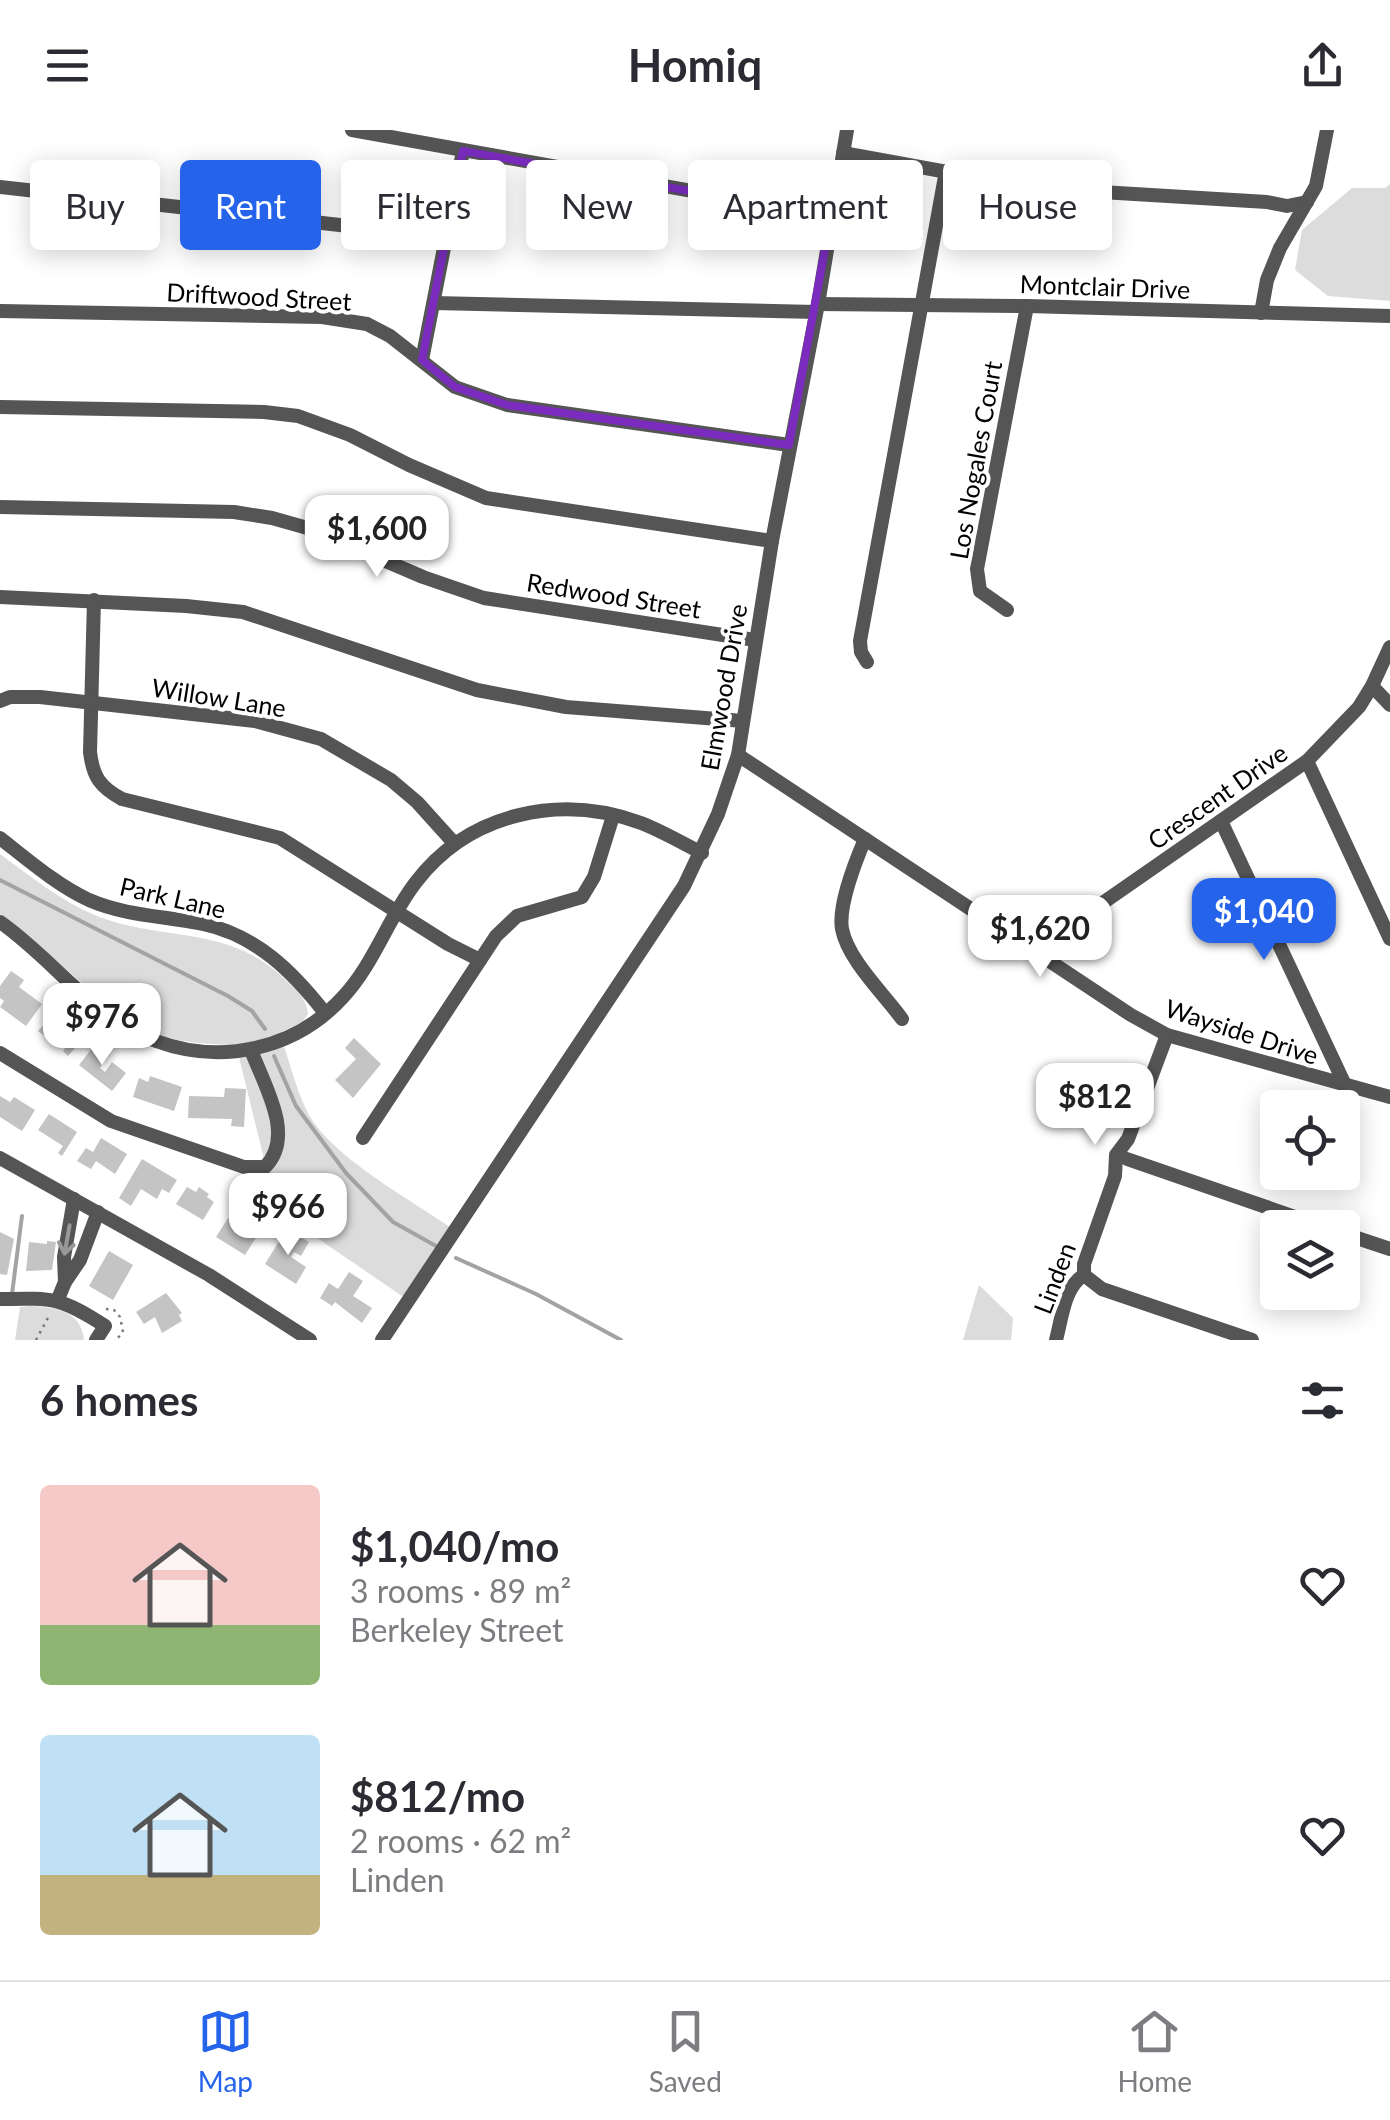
<!DOCTYPE html>
<html lang="en">
<head>
<meta charset="utf-8">
<style>
	body { margin:0; font-family:Lato,sans-serif; background:#f2f2f3; color:#2b2b33; height:100vh; display:flex; flex-direction:column; font-size:38px; white-space:nowrap }
	* { box-sizing:border-box; margin:0 }
	p { font-size:32px; color:#7c7c81 }
	.icon { flex:none; width:55px; height:55px; fill:none; stroke:currentColor; stroke-width:2; stroke-linecap:round; stroke-linejoin:round }
	.map { position:relative; height:1210px; overflow:hidden }
	.side { display:flex; flex-direction:column; background:#fff; flex:1 }
	.side>* { flex:none }
	.guide { position:absolute; left:30px; top:30px; width:1330px; height:90px; display:flex; gap:20px }
	.fabs { position:absolute; left:1260px; top:960px; display:grid; gap:20px }
	.fabs a { display:grid; place-items:center; width:100px; height:100px; border-radius:10px; background:#fff; box-shadow:0 5px 25px #0003; font-size:50px }
	.price { position:absolute; translate:-50% -85px; padding:0 22px; border-radius:20px; background:#fff; color:#222; font-size:32px; line-height:65px; filter:drop-shadow(0 2px 5px #0008) }
	.price::after { content:''; position:absolute; left:50%; top:60px; width:30px; height:22px; margin-left:-15px; background:inherit; clip-path:polygon(0 0,100% 0,50% 100%) }
	.price.on { background:#2563eb; color:#fff }
	ul { padding:0; list-style:none }
	li { display:flex; align-items:center; gap:30px; height:250px; padding:0 40px }
	li span { display:grid; place-items:center; flex:none; width:280px; height:200px; border-radius:10px; color:#555 }
	li>.icon { margin-inline-start:auto }
	span .icon { width:120px; height:120px; fill:#fffc; stroke-width:1 }
	li b { font-size:42px }
	h2 { display:flex; justify-content:space-between; align-items:center; height:120px; padding:0 40px; font-size:42px }
	.chip { padding:0 35px; border-radius:10px; background:#fff; box-shadow:0 5px 25px #0003; font-size:35px; line-height:90px }
	.chip.on { background:#2563eb; color:#fff }
	header { display:flex; justify-content:space-between; align-items:center; height:130px; padding:0 40px; background:#fff; font-size:45px; font-weight:700 }
	.tab-bar { display:flex; justify-content:space-around; align-items:center; height:140px; border-top:2px solid #e1e1e2; background:#fff; font-size:28px; color:#7c7c81 }
	.tab-bar a { display:grid; justify-items:center; gap:5px }
	.tab-bar .on { color:#2563eb }
	.map>svg:first-child { display:block }
	.green { fill:#dcdcdc }
	.lines { fill:none; stroke-linecap:round; stroke-linejoin:round }
	.stream { stroke:#a3a3a3; stroke-width:4 }
	.building { fill:#c4c4c4 }
	.path { stroke:#777; stroke-width:2.5; stroke-dasharray:2.5 5; stroke-linecap:butt }
	.minor { stroke:#555; stroke-width:14 }
	.oneway { stroke:#999 }
	.marked { fill:none; stroke:#7b2cbf; stroke-width:8; stroke-linejoin:round }
	.labels { text-anchor:middle; dominant-baseline:central; stroke-width:8; stroke-linejoin:round; paint-order:stroke }
	.street-label { font-size:25px; fill:#000; stroke:#fff }
</style>
</head>
<body>
<header><svg class="icon" aria-label="menu" viewBox="0 0 24 24"><path d="M4 6h16M4 12h16M4 18h16"/></svg>Homiq<svg class="icon" aria-label="share" viewBox="0 0 24 24"><path d="M12 15V3M7 8l5-5 5 5M5 13v7h14v-7"/></svg></header>
<div class="map">
<svg width="1390" height="1210" viewBox="0 0 1390 1210">
	<rect width="100%" height="100%" fill="#fff"/>
	<!-- green -->
	<g class="green">
		<path d="M1390 54V171L1328 166 1295 140 1302 100 1352 58H1385Z"/>
		<path d="M0 724C30 746 62 772 97 786 166 813 230 793 289 853 299 862 307 871 308 884L302 892 279 903C290 930 295 959 309 985 333 1027 409 1069 450 1097L405 1168 304 1099 309 1092 268 1045 236 915C186 914 155 910 113 879L0 784Z"/>
		<path d="M979 1155 1013 1188 1011 1210H963Z"/>
		<path d="M30 1176C56 1177 81 1181 84 1210H15L20 1177Z"/>
	</g>
	<g class="lines">
		<!-- stream -->
		<g class="stream">
			<path d="M0 750 228 866 252 881 265 899"/>
			<path d="M274 926 296 976 346 1043 393 1092 436 1116"/>
			<path d="M456 1128 536 1164 621 1210"/>
			<path d="M12 1164 22 1086"/>
		</g>
	</g>
	<!-- building -->
	<g class="building">
		<path d="M11 841 24 850 19 857 42 874 26 896 0 877 4 871 0 868V856Z"/>
		<path d="M55 882 64 891 58 898 61 901 70 891 85 907 68 926 63 921 66 917 62 913 58 917 52 912 56 908 50 902 46 907 38 901Z"/>
		<path d="M354 908 381 934 353 968 335 950 356 929 345 918Z"/>
		<path d="M96 913 110 924 100 938 105 942 112 932 126 943 112 961 79 935Z"/>
		<path d="M150 946 182 957 174 981 133 967 139 948 148 952Z"/>
		<path d="M225 958 246 959 244 997 231 996 232 989 188 988 189 966 224 967Z"/>
		<path d="M0 966 10 972 14 967 35 980 22 1001 0 987Z"/>
		<path d="M49 984 77 1002 62 1026 58 1023 63 1016 38 1000Z"/>
		<path d="M101 1008 127 1024 115 1044 96 1031 91 1039 77 1031 86 1018 93 1022Z"/>
		<path d="M142 1029 177 1050 169 1063 162 1059 157 1069 141 1059 131 1076 119 1068Z"/>
		<path d="M187 1057 196 1062 199 1057 209 1064 207 1067 214 1072 203 1090 176 1074Z"/>
		<path d="M228 1088 259 1103 245 1125 216 1107Z"/>
		<path d="M0 1102 14 1109 7 1145 0 1144Z"/>
		<path d="M294 1103 309 1112 301 1126 294 1122 291 1127 306 1137 296 1154 265 1134 281 1108 288 1113Z"/>
		<path d="M47 1111 56 1112 52 1140 26 1141 29 1112 47 1114Z"/>
		<path d="M109 1121 133 1135 113 1170 89 1156Z"/>
		<path d="M349 1142 363 1151 353 1166 372 1178 362 1193 335 1172 332 1176 320 1168 329 1153 338 1159Z"/>
		<path d="M166 1163 182 1183 179 1185 182 1191 162 1203 155 1187 144 1194 136 1182Z"/>
	</g>
	<g class="lines">
		<!-- path -->
		<g class="path">
			<path d="M106 1179 114 1180 120 1187 123 1202 116 1210"/>
			<path d="M36 1210 49 1186"/>
		</g>
		<!-- minor -->
		<g class="minor">
			<path d="M352 0 831 86"/>
			<path d="M843 23 1035 58 1267 72 1287 76 1307 72"/>
			<path d="M0 57 447 107"/>
			<path d="M434 173 816 182"/>
			<path d="M818 174 1027 176 1390 186"/>
			<path d="M0 181 322 187 367 194 390 206 455 257 507 275 789 315"/>
			<path d="M1261 183 1267 150 1280 118 1316 56 1327 0"/>
			<path d="M422 230 463 21"/>
			<path d="M0 277 264 282 298 286 350 305 409 335 486 368 772 411"/>
			<path d="M0 377 234 382 272 388 311 399 423 447 484 468 755 510"/>
			<path d="M0 467 186 476 243 482 477 560 566 577 743 591"/>
			<path d="M94 470 90 622C93 647 100 657 122 669L280 708 448 814 480 830"/>
			<path d="M1007 480 980 461 977 439 1027 176"/>
			<path d="M867 532 861 522 860 511 946 41"/>
			<path d="M1372 556 1390 575"/>
			<path d="M0 571 10 567H40L255 591 321 609 391 650 417 672 454 713"/>
			<path d="M738 625 1131 885 1167 905 1390 967"/>
			<path d="M1307 631 1390 809"/>
			<path d="M1221 691 1346 957"/>
			<path d="M0 708C28 730 57 755 89 770 126 786 165 786 203 794 256 805 293 842 325 883"/>
			<path d="M865 709C856 730 838 776 842 799 848 830 884 864 902 889"/>
			<path d="M0 792C53 829 94 889 156 911 221 935 295 920 343 867 374 834 388 788 416 752 469 683 560 663 641 693 662 701 682 713 702 723"/>
			<path d="M1035 820 1307 631 1359 577 1372 556 1390 517"/>
			<path d="M0 923 111 991 244 1037H265C296 1006 264 955 251 920"/>
			<path d="M363 1008 496 806 517 786 582 767 594 747 613 686"/>
			<path d="M0 1028 209 1145 310 1210"/>
			<path d="M1127 1029 1327 1098"/>
			<path d="M1342 1103 1390 1119"/>
			<path d="M1084 1145 1102 1159 1252 1210"/>
			<path d="M65 1152 64 1127 74 1069"/>
			<path d="M0 1169C53 1168 60 1167 105 1196L96 1210"/>
			<path d="M58 1169 65 1152 80 1130 98 1082"/>
			<path d="M382 1210 684 756 718 684 738 625 772 411 818 174 847 0"/>
			<path d="M1056 1210C1062 1188 1064 1157 1084 1145V1134L1115 1046 1116 1025 1128 1009 1167 905"/>
		</g>
	</g>
	<!-- one-way arrows -->
	<defs><path id="oneway-shaft" d="M-6 0H5M1.5-3L5.5 0L1.5 3" fill="none" stroke-width="1.6" stroke-linecap="round" stroke-linejoin="round" transform="scale(2.5)"/></defs>
	<use class="oneway" href="#oneway-shaft" transform="translate(67 1110) rotate(100)"/>
	<!-- marked area -->
	<path class="marked" d="M463 21 831 86 789 315 507 275 455 257 422 230Z"/>
	<g class="labels">
		<!-- street labels -->
		<g class="street-label">
			<text transform="translate(1105 156) rotate(2)">Montclair Drive</text>
			<text transform="translate(259 166) rotate(3)">Driftwood Street</text>
			<text transform="translate(975 330) rotate(-80)">Los Nogales Court</text>
			<text transform="translate(614 465) rotate(9)">Redwood Street</text>
			<text transform="translate(723 557) rotate(-80)">Elmwood Drive</text>
			<text transform="translate(219 567) rotate(9)">Willow Lane</text>
			<text transform="translate(1217 666) rotate(-35)">Crescent Drive</text>
			<text transform="translate(173 767) rotate(13)">Park Lane</text>
			<text transform="translate(1242 901) rotate(18)">Wayside Drive</text>
			<text transform="translate(1054 1148) rotate(-69)">Linden</text>
		</g>
	</g>
</svg>
<div class="fabs">
<a><svg class="icon" aria-label="locate" viewBox="0 0 24 24"><circle cx="12" cy="12" r="6"/><path d="M12 2v4M12 18v4M2 12h4M18 12h4"/></svg></a>
<a><svg class="icon" aria-label="layers" viewBox="0 0 24 24"><path d="M12 4l9 5-9 5-9-5zM3 14l9 5 9-5"/></svg></a>
</div>
<b class="price" style="left:377px;top:450px">$1,600</b>
<b class="price on" style="left:1264px;top:833px">$1,040</b>
<b class="price" style="left:1040px;top:850px">$1,620</b>
<b class="price" style="left:102px;top:938px">$976</b>
<b class="price" style="left:1095px;top:1018px">$812</b>
<b class="price" style="left:288px;top:1128px">$966</b>
<div class="guide">
<a class="chip">Buy</a>
<a class="chip on">Rent</a>
<a class="chip">Filters</a>
<a class="chip">New</a>
<a class="chip">Apartment</a>
<a class="chip">House</a>
</div>
</div>
<section class="side">
<h2>6 homes<svg class="icon" aria-label="filters" viewBox="0 0 24 24"><path d="M4 7h16M4 17h16"/><circle cx="9" cy="7" r="2"/><circle cx="15" cy="17" r="2"/></svg></h2>
<ul>
<li><span style="background:linear-gradient(#f6c9c9 70%,#8fb573 0)"><svg class="icon" aria-label="home" viewBox="0 0 24 24"><path d="M3 11l9-7 9 7M6 9v11h12V9"/></svg></span><div><b>$1,040/mo</b><p>3 rooms · 89 m²</p><p>Berkeley Street</p></div><svg class="icon" aria-label="heart" viewBox="0 0 24 24"><path d="M12 20l-8-8c-3-5 5-10 8-4 3-6 11-1 8 4z"/></svg></li>
<li><span style="background:linear-gradient(#bfe0f5 70%,#c2b280 0)"><svg class="icon" aria-label="home" viewBox="0 0 24 24"><path d="M3 11l9-7 9 7M6 9v11h12V9"/></svg></span><div><b>$812/mo</b><p>2 rooms · 62 m²</p><p>Linden</p></div><svg class="icon" aria-label="heart" viewBox="0 0 24 24"><path d="M12 20l-8-8c-3-5 5-10 8-4 3-6 11-1 8 4z"/></svg></li>
</ul>
</section>
<nav class="tab-bar">
<a class="on"><svg class="icon" aria-label="map" viewBox="0 0 24 24"><path d="M3 6l6-2 6 2 6-2v14l-6 2-6-2-6 2zM9 4v14M15 6v14"/></svg>Map</a>
<a><svg class="icon" aria-label="saved" viewBox="0 0 24 24"><path d="M7 4h10v16l-5-4-5 4z"/></svg>Saved</a>
<a><svg class="icon" aria-label="home" viewBox="0 0 24 24"><path d="M3 11l9-7 9 7M6 9v11h12V9"/></svg>Home</a>
</nav>
</body>
</html>
